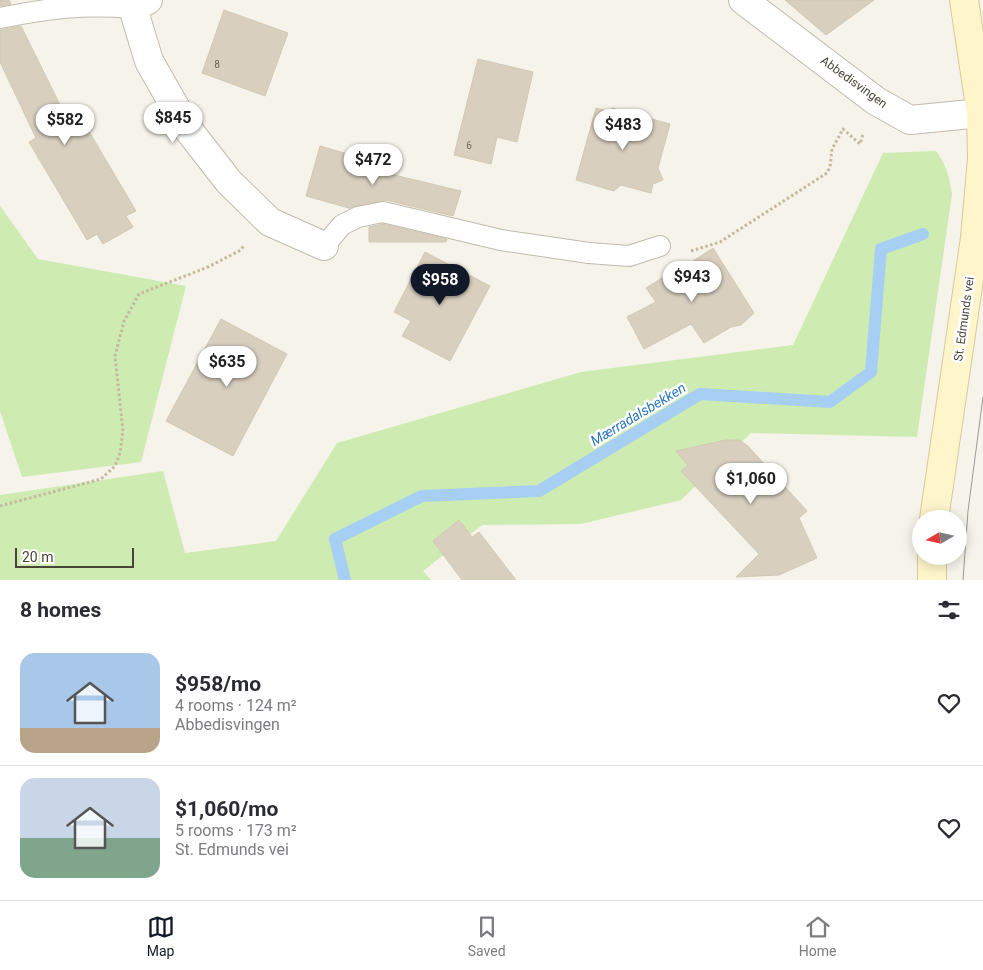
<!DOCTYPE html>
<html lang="en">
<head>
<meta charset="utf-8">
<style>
	body { margin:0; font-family:Roboto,sans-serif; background:#f2f2f3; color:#2b2b33; height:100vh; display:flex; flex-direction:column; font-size:19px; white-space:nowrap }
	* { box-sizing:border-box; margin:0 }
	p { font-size:16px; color:#7c7c81 }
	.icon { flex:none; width:28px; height:28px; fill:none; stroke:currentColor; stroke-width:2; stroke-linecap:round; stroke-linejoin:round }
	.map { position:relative; height:580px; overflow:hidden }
	.sheet { display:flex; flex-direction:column; background:#fff; flex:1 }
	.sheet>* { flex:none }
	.needle { width:32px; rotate:261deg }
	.fabs { position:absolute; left:912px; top:510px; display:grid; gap:10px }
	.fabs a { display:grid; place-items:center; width:55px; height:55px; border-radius:50%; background:#fff; box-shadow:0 2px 12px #0003; font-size:25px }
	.scale { position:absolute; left:15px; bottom:12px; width:119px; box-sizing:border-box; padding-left:5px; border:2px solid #4a4438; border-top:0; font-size:14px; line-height:18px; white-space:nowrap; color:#4a4438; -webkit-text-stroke:4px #fff; paint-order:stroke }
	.price { position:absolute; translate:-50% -42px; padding:0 11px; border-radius:18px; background:#fff; color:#222; font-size:16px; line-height:32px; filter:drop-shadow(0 1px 2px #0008) }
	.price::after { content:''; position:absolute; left:50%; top:30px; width:15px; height:11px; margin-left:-8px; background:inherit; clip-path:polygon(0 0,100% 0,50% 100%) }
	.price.active { background:#111827; color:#fff }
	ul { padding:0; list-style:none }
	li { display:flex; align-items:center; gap:15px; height:125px; padding:0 20px }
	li+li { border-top:1px solid #e1e1e2 }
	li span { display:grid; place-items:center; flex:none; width:140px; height:100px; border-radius:15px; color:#555 }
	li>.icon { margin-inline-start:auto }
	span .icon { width:60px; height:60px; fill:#fffc; stroke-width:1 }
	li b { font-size:21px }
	h2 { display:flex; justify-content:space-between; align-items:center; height:60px; padding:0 20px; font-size:21px }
	.dock { display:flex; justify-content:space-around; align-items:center; height:70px; border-top:1px solid #e1e1e2; background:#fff; font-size:14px; color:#7c7c81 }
	.dock a { display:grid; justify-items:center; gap:2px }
	.dock .active { color:#111827 }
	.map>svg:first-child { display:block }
	.green { fill:#ceebb2 }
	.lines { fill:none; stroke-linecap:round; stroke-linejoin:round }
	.stream { stroke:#a6cff3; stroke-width:12 }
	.building { fill:#d8cfbf; stroke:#d3c8b2 }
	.lane-casing { stroke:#c2bbac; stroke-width:22 }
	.street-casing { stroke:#c2bbac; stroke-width:30 }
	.secondary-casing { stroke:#d7c999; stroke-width:30 }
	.path { stroke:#c4b89d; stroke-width:3; stroke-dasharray:2.5 2.5; stroke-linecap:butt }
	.lane { stroke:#fff; stroke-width:20 }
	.street { stroke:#fff; stroke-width:28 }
	.secondary { stroke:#fff5cb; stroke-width:28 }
	.tram { stroke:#999; stroke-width:1 }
	.labels { text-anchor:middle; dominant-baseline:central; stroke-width:5; stroke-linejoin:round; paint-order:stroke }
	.number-label { font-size:10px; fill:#6e675a }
	.street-label { font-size:12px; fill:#4a4438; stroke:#fff }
	.water-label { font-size:14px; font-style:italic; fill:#2c77bb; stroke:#fff }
</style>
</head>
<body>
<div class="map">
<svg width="983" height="580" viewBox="0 0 983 580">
	<rect width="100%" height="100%" fill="#f6f3ea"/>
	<!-- green -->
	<g class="green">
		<path d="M936 151C947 165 949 178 952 194L917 437 751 433 681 500 581 524 482 525 423 571 431 580H0V495L163 471 185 553 276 541 337 443 581 372 793 345 883 153Z"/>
		<path d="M0 206 38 259 186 286 141 462 22 477 0 411Z"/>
	</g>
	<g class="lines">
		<!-- stream -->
		<path class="stream" d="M345 580 335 539 422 496 539 491 700 394 830 402 871 372 881 249 923 234"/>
	</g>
	<!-- building -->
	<g class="building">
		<path d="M0 0H9L11 4 0 6Z"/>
		<path d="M785 0H874L826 35Z"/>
		<path d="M224 10 288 33 265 96 202 73Z"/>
		<path d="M21 26 67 119 78 113 136 211 126 216 133 227 103 244 97 234 87 240 29 142 36 138 0 62V30Z"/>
		<path d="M478 59 533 72 517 142 497 137 491 164 454 155Z"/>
		<path d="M596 108 611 112 612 108 670 124 658 168 663 180 653 184 651 193 621 185 614 191 576 180Z"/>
		<path d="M320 146 351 155 348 164 461 191 453 216 386 200 349 208 306 196Z"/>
		<path d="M383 224 447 239 446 242H369V227Z"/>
		<path d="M713 248 754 313 741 325 731 327 704 343 691 324 644 349 627 317 656 302 646 288 686 263 687 265Z"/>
		<path d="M425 252 490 286 450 361 402 336 411 321 394 312Z"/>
		<path d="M221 319 287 354 233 456 166 421Z"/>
		<path d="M726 440H739L748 446 807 511 799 518 817 558 779 575 736 577 759 554 681 471 688 465 676 451Z"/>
		<path d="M459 520 472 537 479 532 516 580H462L433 541Z"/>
	</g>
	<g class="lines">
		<!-- lane casing -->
		<g class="lane-casing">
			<g id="lane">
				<path d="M0 18C49 8 83 4 133 8"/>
				<path d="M324 246 342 225 358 217 383 212 501 240 589 253 629 256 660 246"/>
			</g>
		</g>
		<!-- street casing -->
		<g class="street-casing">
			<g id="street">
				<path d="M148 0 133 8 149 61 187 128 229 182 270 222 324 246"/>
				<path d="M743 0 876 101 910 120 981 113"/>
			</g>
		</g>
		<!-- secondary casing -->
		<g class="secondary-casing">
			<g id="secondary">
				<path d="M934 519 975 238 982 159 981 113 964 0"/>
				<path d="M932 580V556"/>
			</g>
		</g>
		<!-- path -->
		<g class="path">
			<path d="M691 251 720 242 827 173 830 167 832 149 843 129 860 144 863 134"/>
			<path d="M0 506 101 479 115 466 120 453 123 431 115 356 124 321 139 294 208 267 239 251 245 245"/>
		</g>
		<!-- lane -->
		<use href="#lane" class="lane"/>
		<!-- street -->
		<use href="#street" class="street"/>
		<!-- secondary -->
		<use href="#secondary" class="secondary"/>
		<!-- tram -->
		<path class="tram" d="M963 580 968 511 983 397"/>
	</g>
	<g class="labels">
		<!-- number labels -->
		<g class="number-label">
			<text x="217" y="64">8</text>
			<text x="469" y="145">6</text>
		</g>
		<!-- street labels -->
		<g class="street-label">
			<text transform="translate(854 82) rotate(36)">Abbedisvingen</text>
			<text transform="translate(964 319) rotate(-82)">St. Edmunds vei</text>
		</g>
		<!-- water labels -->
		<g class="water-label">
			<text transform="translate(638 414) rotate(-31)">Mærradalsbekken</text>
		</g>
	</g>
</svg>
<div class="fabs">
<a><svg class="needle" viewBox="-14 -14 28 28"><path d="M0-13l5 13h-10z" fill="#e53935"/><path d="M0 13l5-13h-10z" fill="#7c7c81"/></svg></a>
</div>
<div class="scale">20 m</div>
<b class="price" style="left:173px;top:144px">$845</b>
<b class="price" style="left:65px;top:146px">$582</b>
<b class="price" style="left:623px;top:151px">$483</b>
<b class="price" style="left:373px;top:186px">$472</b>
<b class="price" style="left:692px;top:303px">$943</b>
<b class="price active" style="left:440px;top:306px">$958</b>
<b class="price" style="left:227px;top:388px">$635</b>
<b class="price" style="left:751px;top:505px">$1,060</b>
</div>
<section class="sheet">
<h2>8 homes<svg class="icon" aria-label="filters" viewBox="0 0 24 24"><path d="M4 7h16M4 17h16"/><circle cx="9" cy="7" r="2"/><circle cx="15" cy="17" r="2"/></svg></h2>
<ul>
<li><span style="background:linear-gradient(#a9c7e8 75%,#b9a48a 0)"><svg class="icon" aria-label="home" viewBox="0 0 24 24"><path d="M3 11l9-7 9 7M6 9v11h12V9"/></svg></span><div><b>$958/mo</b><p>4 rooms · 124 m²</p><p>Abbedisvingen</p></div><svg class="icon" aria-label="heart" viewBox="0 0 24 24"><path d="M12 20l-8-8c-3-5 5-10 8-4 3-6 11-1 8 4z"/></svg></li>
<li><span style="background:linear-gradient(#c9d6e8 60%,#7fa58c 0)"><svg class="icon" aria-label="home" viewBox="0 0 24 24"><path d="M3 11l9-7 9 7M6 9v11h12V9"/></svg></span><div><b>$1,060/mo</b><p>5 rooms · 173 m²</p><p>St. Edmunds vei</p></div><svg class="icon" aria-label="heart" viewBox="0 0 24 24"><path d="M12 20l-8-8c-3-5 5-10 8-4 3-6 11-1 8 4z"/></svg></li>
</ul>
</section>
<nav class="dock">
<a class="active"><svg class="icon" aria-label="map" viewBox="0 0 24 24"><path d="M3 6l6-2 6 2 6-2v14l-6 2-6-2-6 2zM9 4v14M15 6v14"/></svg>Map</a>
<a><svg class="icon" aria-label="saved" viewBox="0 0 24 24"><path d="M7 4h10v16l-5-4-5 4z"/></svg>Saved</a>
<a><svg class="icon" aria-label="home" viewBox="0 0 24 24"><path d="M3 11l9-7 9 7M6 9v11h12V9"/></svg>Home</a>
</nav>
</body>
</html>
